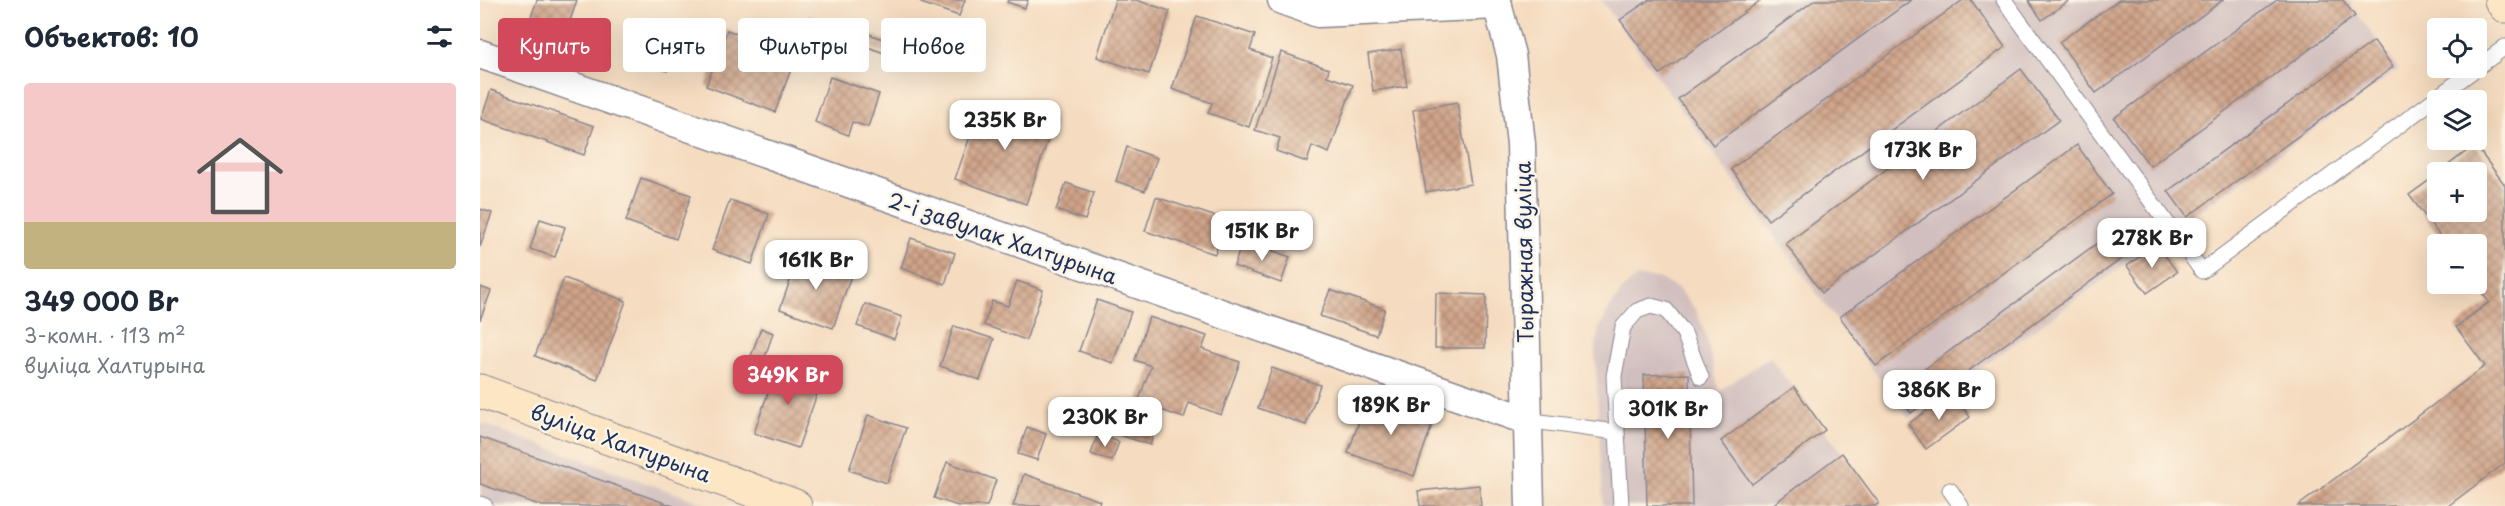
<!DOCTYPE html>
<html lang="ru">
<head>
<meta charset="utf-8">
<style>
	body { margin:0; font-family:"Playpen Sans",sans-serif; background:#f6f6f7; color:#1f2937; height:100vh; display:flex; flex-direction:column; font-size:22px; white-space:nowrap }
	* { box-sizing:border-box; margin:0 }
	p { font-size:20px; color:#747a83 }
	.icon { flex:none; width:33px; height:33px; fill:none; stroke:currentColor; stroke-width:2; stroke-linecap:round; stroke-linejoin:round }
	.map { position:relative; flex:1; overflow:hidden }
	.sheet { display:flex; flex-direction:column; background:#fff; width:480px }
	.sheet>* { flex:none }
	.guide { position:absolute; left:18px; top:18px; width:570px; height:54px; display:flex; gap:12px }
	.tools { position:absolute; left:1947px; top:18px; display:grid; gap:12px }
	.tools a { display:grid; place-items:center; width:60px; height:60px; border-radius:6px; background:#fff; box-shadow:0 6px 24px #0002; font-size:30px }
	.price { position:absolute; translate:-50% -51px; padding:0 14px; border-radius:12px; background:#fff; color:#222; font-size:20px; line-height:39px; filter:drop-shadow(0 2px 3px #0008) }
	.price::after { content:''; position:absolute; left:50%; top:36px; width:18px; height:14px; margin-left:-9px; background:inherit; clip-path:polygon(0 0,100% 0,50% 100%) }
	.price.on { background:#d1495b; color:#fff }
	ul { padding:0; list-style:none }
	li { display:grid; align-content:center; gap:12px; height:318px; padding:0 24px }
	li+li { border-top:2px solid #e0e1e3 }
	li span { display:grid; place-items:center; height:186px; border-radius:6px; color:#555 }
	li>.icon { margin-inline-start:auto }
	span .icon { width:108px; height:108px; fill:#fffc; stroke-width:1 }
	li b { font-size:26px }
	h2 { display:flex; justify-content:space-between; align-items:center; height:72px; padding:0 24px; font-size:26px }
	.pill { padding:0 21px; border-radius:6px; background:#fff; box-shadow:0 6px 24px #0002; font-size:21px; line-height:54px }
	.pill.on { background:#d1495b; color:#fff }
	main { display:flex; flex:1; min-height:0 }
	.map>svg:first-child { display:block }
	.industrial { fill:#d1bfbf }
	.building { fill:url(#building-cross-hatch) }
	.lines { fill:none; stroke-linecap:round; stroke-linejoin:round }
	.lane-casing { stroke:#88858e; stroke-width:17 }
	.street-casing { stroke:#88858e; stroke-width:31 }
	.secondary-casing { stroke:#88858e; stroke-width:35 }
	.lane { stroke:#fff; stroke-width:15 }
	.street { stroke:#fff; stroke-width:28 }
	.secondary { stroke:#fce6c4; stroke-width:33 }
	.labels { text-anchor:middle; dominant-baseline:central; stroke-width:5; stroke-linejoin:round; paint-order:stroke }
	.street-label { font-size:21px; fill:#1b2f5e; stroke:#fcf5e5 }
</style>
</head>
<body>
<main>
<section class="sheet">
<h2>Объектов: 10<svg class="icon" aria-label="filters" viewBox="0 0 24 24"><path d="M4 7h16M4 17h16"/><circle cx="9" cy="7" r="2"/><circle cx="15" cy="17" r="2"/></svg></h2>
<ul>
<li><span style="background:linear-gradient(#f6c9c9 75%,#c2b280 0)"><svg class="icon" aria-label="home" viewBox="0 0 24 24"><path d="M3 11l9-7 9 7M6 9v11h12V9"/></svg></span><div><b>349 000 Br</b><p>3-комн. · 113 m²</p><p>вуліца Халтурына</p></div></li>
</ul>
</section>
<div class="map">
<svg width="2025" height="506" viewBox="0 0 2025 506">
	<defs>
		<pattern id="building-cross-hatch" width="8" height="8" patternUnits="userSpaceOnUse" patternTransform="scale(1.5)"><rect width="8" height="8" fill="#d0a489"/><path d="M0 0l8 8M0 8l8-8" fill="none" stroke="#a88673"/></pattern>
	</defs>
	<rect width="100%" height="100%" fill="#fcf5e5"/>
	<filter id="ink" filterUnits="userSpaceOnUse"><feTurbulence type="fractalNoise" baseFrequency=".0167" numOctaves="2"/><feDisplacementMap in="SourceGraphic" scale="12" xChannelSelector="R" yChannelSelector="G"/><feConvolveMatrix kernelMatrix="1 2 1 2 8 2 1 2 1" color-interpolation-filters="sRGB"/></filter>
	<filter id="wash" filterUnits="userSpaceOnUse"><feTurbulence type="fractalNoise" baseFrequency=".008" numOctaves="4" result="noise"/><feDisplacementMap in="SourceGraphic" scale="24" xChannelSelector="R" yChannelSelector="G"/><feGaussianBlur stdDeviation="1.35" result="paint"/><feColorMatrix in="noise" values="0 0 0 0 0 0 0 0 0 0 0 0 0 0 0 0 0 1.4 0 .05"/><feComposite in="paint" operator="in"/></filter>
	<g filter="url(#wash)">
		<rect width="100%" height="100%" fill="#f5dbbf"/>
		<!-- industrial -->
		<g class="industrial">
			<path d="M1121 0H1867L1918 69 1429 419Z"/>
			<path d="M1157 277 1178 278 1198 289 1216 310 1226 336 1239 391 1290 357 1402 506H1123L1115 351 1119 329 1130 307 1144 288Z"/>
			<path d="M0 423 230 506H0Z"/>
		</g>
		<g id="blocks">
			<!-- building -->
			<g class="building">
				<path d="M57 0H97L84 38 48 26Z"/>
				<path d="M442 0H485L479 16 441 3Z"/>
				<path d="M528 0H548L545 8 527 2Z"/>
				<path d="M635 0H656L690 11 669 74 617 57Z"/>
				<path d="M1169 0H1281L1180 74 1140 20Z"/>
				<path d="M1335 0H1431L1233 145 1198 99Z"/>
				<path d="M1483 0H1491L1525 47 1288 220 1251 169Z"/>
				<path d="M1548 0H1590L1562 20Z"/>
				<path d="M1639 0H1743L1616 93 1579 42Z"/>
				<path d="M1797 0H1863L1875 16 1670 166 1634 118Z"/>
				<path d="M717 16 775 35 770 50 792 58 769 127 728 113 732 103 692 89Z"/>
				<path d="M330 17 350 25 342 49 321 42Z"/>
				<path d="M158 22 199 36 187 71 146 56Z"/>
				<path d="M101 30 128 39 120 62 93 53Z"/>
				<path d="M247 30 316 56 295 112 226 86Z"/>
				<path d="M389 34 419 45 415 57 385 46Z"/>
				<path d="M1894 41 1913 67 1707 217 1688 191Z"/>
				<path d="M921 49 927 86 893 91 888 54Z"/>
				<path d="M801 52 849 69 847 76 873 85 849 153 832 146 827 162 796 151 800 138 775 130Z"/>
				<path d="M1541 69 1579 120 1342 293 1306 244Z"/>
				<path d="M350 77 399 94 388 127 372 122 368 135 335 122Z"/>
				<path d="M11 90 114 126 104 155 1 119Z"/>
				<path d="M504 97 574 122 546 204 475 179Z"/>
				<path d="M977 102 991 184 946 192 933 110Z"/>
				<path d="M1597 145 1632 194 1396 366 1360 317Z"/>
				<path d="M1995 145 2025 185V463L1968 506H1818L2005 366 1976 327 2009 302 1996 285V244H1966L1929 195 1958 174V212H1996V172H1959Z"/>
				<path d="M647 147 677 158 665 191 636 181Z"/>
				<path d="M161 178 211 195 196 239 146 221Z"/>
				<path d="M586 183 614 193 605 220 576 210Z"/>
				<path d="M676 197 746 220 735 254 665 231Z"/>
				<path d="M250 200 289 214 272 264 232 250Z"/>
				<path d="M0 209 12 213 0 247Z"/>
				<path d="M60 219 85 227 75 257 50 249Z"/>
				<path d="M1650 219 1666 241 1431 413 1415 391Z"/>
				<path d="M431 238 475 253 465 284 421 268Z"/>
				<path d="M763 240 810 257 801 283 754 266Z"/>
				<path d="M1677 244 1697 272 1667 293 1647 266Z"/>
				<path d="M319 255 372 273 353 328 300 309Z"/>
				<path d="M84 278 146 301 117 380 55 356Z"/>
				<path d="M537 281 563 290 546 340 504 325 512 301 528 306Z"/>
				<path d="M0 287 11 291 0 320Z"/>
				<path d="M850 290 905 309 896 335 840 316Z"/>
				<path d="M956 293 1006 295 1005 348H955Z"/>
				<path d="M617 300 651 312 633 363 599 351Z"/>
				<path d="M385 304 422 317 414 339 377 326Z"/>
				<path d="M669 317 727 336 722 349 760 362 741 415 709 403 704 418 658 402 671 366 655 360Z"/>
				<path d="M474 326 514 339 500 380 460 366Z"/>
				<path d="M281 328 293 333 283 363 270 359Z"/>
				<path d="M298 364 342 380 318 448 274 433Z"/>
				<path d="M792 368 840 385 826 425 778 408Z"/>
				<path d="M1209 374 1212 506H1167L1164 375Z"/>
				<path d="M1314 387 1345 430 1272 484 1241 441Z"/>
				<path d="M1472 393 1490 417 1446 449 1428 424Z"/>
				<path d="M888 396 954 419 934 476 868 453Z"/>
				<path d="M647 413 677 424 670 445 640 435Z"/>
				<path d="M388 415 426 428 407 483 369 470Z"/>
				<path d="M547 427 566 434 557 460 538 454Z"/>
				<path d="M618 434 639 442 632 461 611 454Z"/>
				<path d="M0 437 193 506H62L0 484Z"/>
				<path d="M1362 453 1399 503 1395 506H1291Z"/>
				<path d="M467 462 516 480 507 506H478L454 498Z"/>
				<path d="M544 474 620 501 618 506H533Z"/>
				<path d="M999 485 1001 506H940L938 491Z"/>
			</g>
		</g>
	</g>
	<g filter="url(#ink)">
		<use href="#blocks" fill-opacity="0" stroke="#88858e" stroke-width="1.5"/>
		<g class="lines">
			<!-- lane casing -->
			<g class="lane-casing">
				<g id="lane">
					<path d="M1524 0 1722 271 2025 47"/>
					<path d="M1046 420 1135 432"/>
					<path d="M1470 490 1481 506"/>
					<path d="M0 504 5 506"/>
					<path d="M1141 506 1134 376 1143 327 1157 311 1171 306 1186 310 1204 333 1221 377"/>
				</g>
			</g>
			<!-- street casing -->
			<g class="street-casing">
				<g id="street">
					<path d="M802 0 838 13 1018 5"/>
					<path d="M1016 0 1031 55 1041 144 1050 506"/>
					<path d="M0 54 1046 420"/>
				</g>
			</g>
			<!-- secondary casing -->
			<g class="secondary-casing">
				<g id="secondary">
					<path d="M2021 0 2025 6"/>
					<path d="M0 391 315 506"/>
				</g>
			</g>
			<!-- lane -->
			<use href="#lane" class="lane"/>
			<!-- street -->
			<use href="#street" class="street"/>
			<!-- secondary -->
			<use href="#secondary" class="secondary"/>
		</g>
	</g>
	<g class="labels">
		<!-- street labels -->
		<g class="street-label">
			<text transform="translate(523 237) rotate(19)">2-і завулак Халтурына</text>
			<text transform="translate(1043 252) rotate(-91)">Тыражная вуліца</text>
			<text transform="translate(141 442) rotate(20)">вуліца Халтурына</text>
		</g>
	</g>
</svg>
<div class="tools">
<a><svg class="icon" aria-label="locate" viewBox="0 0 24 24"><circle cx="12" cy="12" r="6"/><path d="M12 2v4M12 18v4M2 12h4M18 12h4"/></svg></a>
<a><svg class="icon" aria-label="layers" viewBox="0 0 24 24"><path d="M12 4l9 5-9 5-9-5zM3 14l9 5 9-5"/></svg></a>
<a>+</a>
<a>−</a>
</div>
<b class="price" style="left:525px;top:151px">235K Br</b>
<b class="price" style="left:1443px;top:181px">173K Br</b>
<b class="price" style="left:782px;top:262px">151K Br</b>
<b class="price" style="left:1672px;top:269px">278K Br</b>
<b class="price" style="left:336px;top:291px">161K Br</b>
<b class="price on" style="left:308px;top:406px">349K Br</b>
<b class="price" style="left:1459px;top:421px">386K Br</b>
<b class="price" style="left:911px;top:436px">189K Br</b>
<b class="price" style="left:1188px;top:440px">301K Br</b>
<b class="price" style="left:625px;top:448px">230K Br</b>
<div class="guide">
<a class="pill on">Купить</a>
<a class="pill">Снять</a>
<a class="pill">Фильтры</a>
<a class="pill">Новое</a>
</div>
</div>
</main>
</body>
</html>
